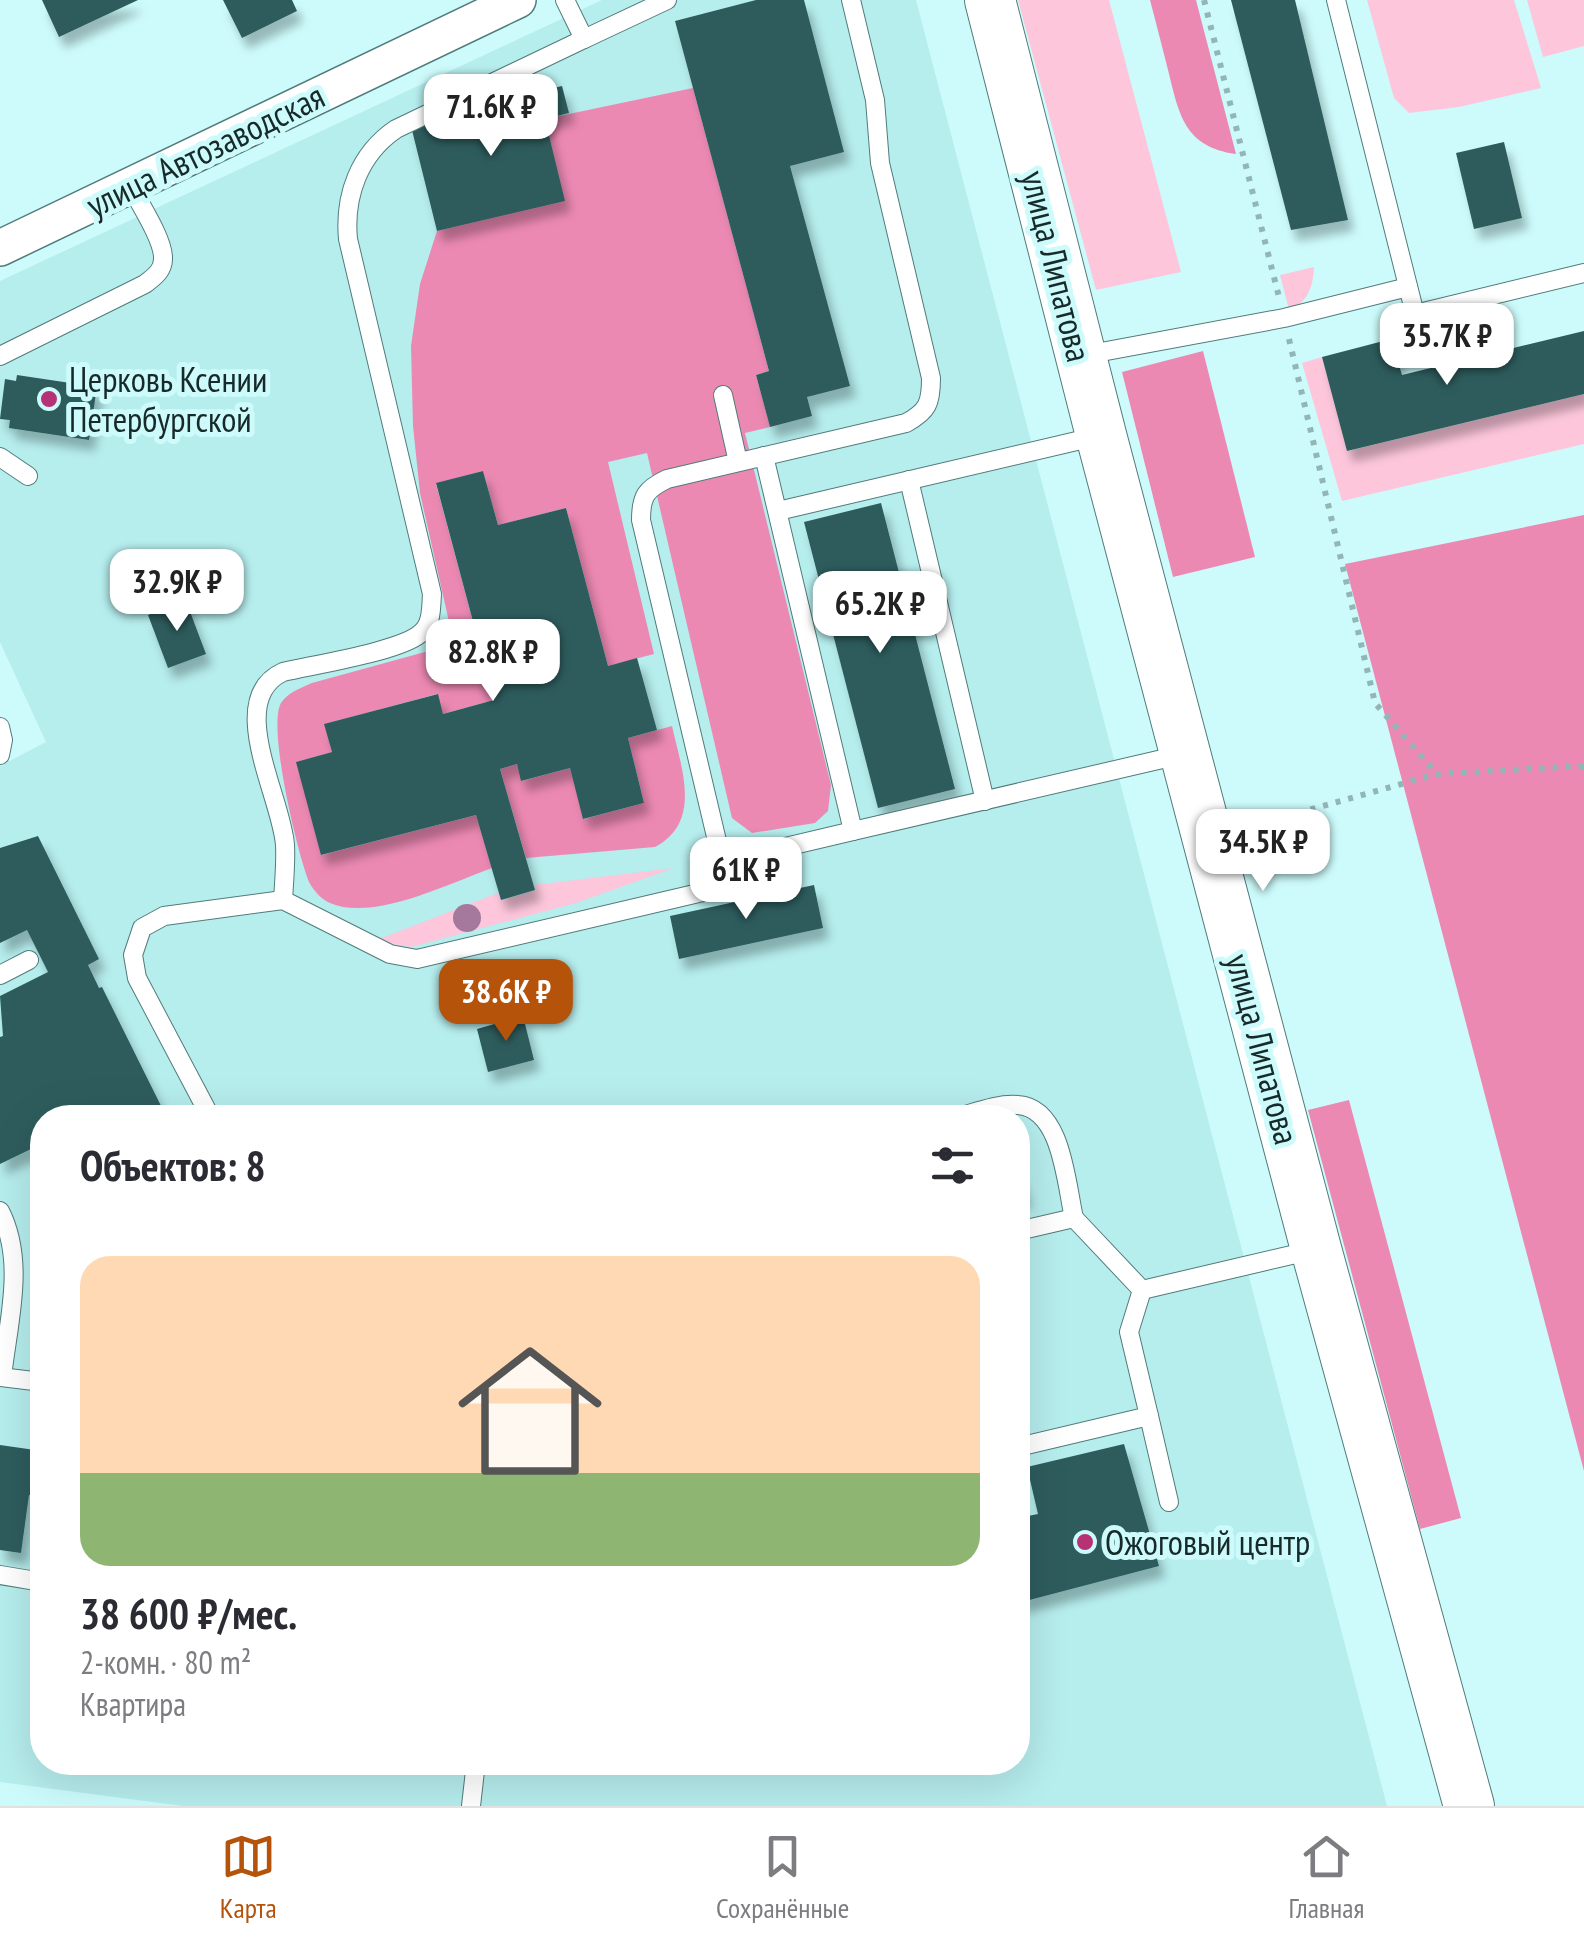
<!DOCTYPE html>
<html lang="ru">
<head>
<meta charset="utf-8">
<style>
	body { margin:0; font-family:"PT Sans Narrow",sans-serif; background:#f2f2f3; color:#2b2b33; height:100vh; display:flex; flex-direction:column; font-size:38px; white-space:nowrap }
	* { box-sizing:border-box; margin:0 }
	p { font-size:32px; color:#7c7c81 }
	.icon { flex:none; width:55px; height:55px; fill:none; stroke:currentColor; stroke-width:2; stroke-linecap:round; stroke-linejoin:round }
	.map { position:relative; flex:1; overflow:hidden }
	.drawer { position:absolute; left:30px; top:1105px; width:1000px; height:670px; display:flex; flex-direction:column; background:#fff; border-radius:40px; box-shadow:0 10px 40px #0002 }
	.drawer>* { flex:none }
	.price { position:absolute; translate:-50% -85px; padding:0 22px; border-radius:20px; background:#fff; color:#222; font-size:32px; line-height:65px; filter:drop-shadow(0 2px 5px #0008) }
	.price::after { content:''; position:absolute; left:50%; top:60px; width:30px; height:22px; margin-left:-15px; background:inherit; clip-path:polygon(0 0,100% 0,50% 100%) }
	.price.current { background:#b45309; color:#fff }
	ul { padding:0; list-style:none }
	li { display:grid; align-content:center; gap:20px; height:530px; padding:0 50px }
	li+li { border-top:2px solid #e1e1e2 }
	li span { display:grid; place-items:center; height:310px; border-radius:30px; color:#555 }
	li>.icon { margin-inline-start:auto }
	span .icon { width:180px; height:180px; fill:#fffc; stroke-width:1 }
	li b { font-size:42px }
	h2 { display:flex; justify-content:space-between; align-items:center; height:120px; padding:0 50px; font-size:42px }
	.tab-bar { display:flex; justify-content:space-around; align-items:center; height:140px; border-top:2px solid #e1e1e2; background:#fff; font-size:28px; color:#7c7c81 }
	.tab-bar a { display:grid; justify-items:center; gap:5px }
	.tab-bar .current { color:#b45309 }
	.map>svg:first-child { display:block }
	.built { fill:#b6eded; fill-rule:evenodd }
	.green { fill:#fdc6db }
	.forest { fill:#ec89b3 }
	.building { fill:#2d5c5d; filter:url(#shadow) }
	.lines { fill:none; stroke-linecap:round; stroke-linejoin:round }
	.lane-casing { stroke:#517b7b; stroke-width:20 }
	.street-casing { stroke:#517b7b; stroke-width:38 }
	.secondary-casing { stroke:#517b7b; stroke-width:52 }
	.path { stroke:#92b6b6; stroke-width:6; stroke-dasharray:5 8; stroke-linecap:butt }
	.lane { stroke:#fff; stroke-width:18 }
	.street { stroke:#fff; stroke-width:35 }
	.secondary { stroke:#fff; stroke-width:50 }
	.tree { fill:#a5799d }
	.poi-dot { fill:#b73175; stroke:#cdfbfb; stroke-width:4 }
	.labels { text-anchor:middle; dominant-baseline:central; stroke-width:10; stroke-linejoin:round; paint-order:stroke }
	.street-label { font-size:35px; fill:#172929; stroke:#cdfbfb }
	.poi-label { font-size:35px; fill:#172929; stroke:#cdfbfb; text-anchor:start }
</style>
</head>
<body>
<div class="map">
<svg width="1584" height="1806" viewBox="0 0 1584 1806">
	<defs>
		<filter id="shadow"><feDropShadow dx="6" dy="11" stdDeviation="5" flood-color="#0004"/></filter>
	</defs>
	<rect width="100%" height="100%" fill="#cdfbfb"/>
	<!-- built -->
	<path class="built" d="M602 0H916L1387 1806H183L0 1782V766L46 742 0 642V281ZM42 1118H1018V1762H42Z"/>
	<!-- green -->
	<g class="green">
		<path d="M1018 0H1109L1181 272 1096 290Z"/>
		<path d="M1367 0H1514L1541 88 1459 107 1409 113 1394 98Z"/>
		<path d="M1527 0H1584V46L1543 57Z"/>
		<path d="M1314 267C1313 287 1308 302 1289 310L1280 275Z"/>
		<path d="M1322 357 1348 451 1584 394V444L1342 501 1302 363Z"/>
		<path d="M674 868 576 903 411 947 374 941 498 893 501 900 535 891 534 885Z"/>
	</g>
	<!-- forest -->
	<g class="forest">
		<path d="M1150 0H1196L1236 154C1184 147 1179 114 1168 70 1162 46 1156 23 1150 0Z"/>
		<path d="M693 88 769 371 756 375 770 427 745 433 831 785 828 811 815 823 752 833 732 818 647 453 608 462 654 654 608 666 566 508 498 525 483 471 436 484 494 700 443 714 437 694 325 724 332 752 297 762 322 855 476 815 492 868C450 883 373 922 330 903 322 900 313 890 309 882 298 855 267 727 281 703 288 692 301 688 312 683L454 644 420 493 413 426 411 346 420 284 437 231 564 200 545 119Z"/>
		<path d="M1203 351 1255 557 1173 577 1122 372Z"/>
		<path d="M1584 515V1471L1345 564Z"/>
		<path d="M672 726C681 767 703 822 655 847L526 858 500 769 517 764 522 781 570 768 584 819 644 803 628 738Z"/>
		<path d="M1349 1100 1461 1518 1420 1529 1308 1110Z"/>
	</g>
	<!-- building -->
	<g class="building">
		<path d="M42 0H138L59 37Z"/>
		<path d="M223 0H292L297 11 242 38Z"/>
		<path d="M756 0H804L844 152 790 166 850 386 807 397 812 416 770 427 756 375 769 371 675 21Z"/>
		<path d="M1231 0H1295L1348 220 1291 230Z"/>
		<path d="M562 86 569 113 545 119 565 201 437 231 410 122Z"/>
		<path d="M1504 142 1522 218 1474 229 1456 153Z"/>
		<path d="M1584 331V394L1347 451 1322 357 1391 339 1402 375Z"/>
		<path d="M17 375 97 387 89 440 9 428 10 420 0 419 5 379 16 381Z"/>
		<path d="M483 471 498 525 566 508 608 666 637 658 657 730 628 738 644 803 583 819 570 768 521 781 517 764 500 769 535 890 501 900 476 815 321 855 296 762 332 752 324 724 438 694 443 714 494 700 436 483Z"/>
		<path d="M881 503 955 789 878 808 804 522Z"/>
		<path d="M186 601 206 654 168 668 148 615Z"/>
		<path d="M38 836 99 959 88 965 99 988 102 987 167 1118H42V1171L31 1149 0 1164V1037L3 1036 0 996 48 972 27 930 0 943V848Z"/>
		<path d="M814 885 823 928 679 959 670 916Z"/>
		<path d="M523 1016 534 1060 488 1072 477 1029Z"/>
		<path d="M1018 1166 1026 1197 1018 1199Z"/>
		<path d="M1124 1444 1159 1566 1018 1603V1518L1038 1514 1027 1467Z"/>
		<path d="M0 1445 42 1451V1496L29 1495 21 1553 0 1550Z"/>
	</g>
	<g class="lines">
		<!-- lane casing -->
		<g class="lane-casing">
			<g id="lane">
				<path d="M1336 0 1415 314 1584 273"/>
				<path d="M584 39 667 0"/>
				<path d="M1085 355 1284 318 1408 287"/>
				<path d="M0 356 145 284C154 277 163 271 163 259 164 240 139 203 130 185"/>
				<path d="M723 395 738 462"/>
				<path d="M0 457 28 476"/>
				<path d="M909 480 985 801"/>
				<path d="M778 511 1098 436"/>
				<path d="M0 727 3 740 0 755"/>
				<path d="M853 831 1184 754"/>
				<path d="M722 862 641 520C641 496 646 489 667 479L906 423C928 411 931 403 931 378L880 163 875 100 851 0"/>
				<path d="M283 900C284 882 286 863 285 845 282 798 224 699 283 672 312 665 404 651 422 632 432 623 431 607 432 594L348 239C344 196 359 154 396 129L584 39 565 0"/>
				<path d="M0 975 29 960"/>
				<path d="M211 1118 137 978 133 955 142 928 164 916 283 900 390 954 417 959 703 892C718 885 721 878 722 862L853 831 764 456"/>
				<path d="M955 1118C974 1113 998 1103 1018 1105 1062 1108 1066 1183 1074 1218L1018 1231"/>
				<path d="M0 1211C26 1262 8 1322 2 1377"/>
				<path d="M1074 1218 1142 1290 1313 1250"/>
				<path d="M0 1377 42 1382"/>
				<path d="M1149 1416 1169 1502"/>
				<path d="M1018 1447 1149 1416 1129 1332 1142 1290"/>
				<path d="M0 1575 42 1582"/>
				<path d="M471 1806 476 1762"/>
			</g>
		</g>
		<!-- street casing -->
		<g class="street-casing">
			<path id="street" d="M0 248 518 0"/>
		</g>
		<!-- secondary casing -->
		<g class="secondary-casing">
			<path id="secondary" d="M990 0 1101 435 1316 1249 1469 1806"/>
		</g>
		<!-- path -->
		<g class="path">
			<path d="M1204 0 1279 297"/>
			<path d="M1289 339 1375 703 1437 774"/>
			<path d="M1248 827 1437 774 1584 766"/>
		</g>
		<!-- lane -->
		<use href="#lane" class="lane"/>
		<!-- street -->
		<use href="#street" class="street"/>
		<!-- secondary -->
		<use href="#secondary" class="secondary"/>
	</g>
	<!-- trees -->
	<circle class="tree" cx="467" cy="918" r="14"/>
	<!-- markers -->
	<g class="poi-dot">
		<circle cx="49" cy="399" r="10"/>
		<circle cx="1085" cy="1542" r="10"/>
	</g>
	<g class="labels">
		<!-- street labels -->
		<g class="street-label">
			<text transform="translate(205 150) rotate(-26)">улица Автозаводская</text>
			<text transform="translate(1057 266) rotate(76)">улица Липатова</text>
			<text transform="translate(1263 1049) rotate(75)">улица Липатова</text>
		</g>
		<!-- poi labels -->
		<g class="poi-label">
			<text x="69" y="379">Церковь Ксении<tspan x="69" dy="40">Петербургской</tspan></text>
			<text x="1105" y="1542">Ожоговый центр</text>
		</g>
	</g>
</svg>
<b class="price" style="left:491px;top:159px">71.6K ₽</b>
<b class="price" style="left:1447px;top:388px">35.7K ₽</b>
<b class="price" style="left:177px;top:634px">32.9K ₽</b>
<b class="price" style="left:880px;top:656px">65.2K ₽</b>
<b class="price" style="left:493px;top:704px">82.8K ₽</b>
<b class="price" style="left:1263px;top:894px">34.5K ₽</b>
<b class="price" style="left:746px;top:922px">61K ₽</b>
<b class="price current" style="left:506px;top:1044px">38.6K ₽</b>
<section class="drawer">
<h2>Объектов: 8<svg class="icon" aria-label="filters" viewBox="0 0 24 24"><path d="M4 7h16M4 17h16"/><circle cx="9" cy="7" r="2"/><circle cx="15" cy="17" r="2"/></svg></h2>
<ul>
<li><span style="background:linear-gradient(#ffd9b3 70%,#8fb573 0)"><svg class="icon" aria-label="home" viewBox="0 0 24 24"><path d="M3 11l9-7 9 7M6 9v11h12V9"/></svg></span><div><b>38 600 ₽/мес.</b><p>2-комн. · 80 m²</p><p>Квартира</p></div></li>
</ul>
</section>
</div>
<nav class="tab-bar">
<a class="current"><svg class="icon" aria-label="map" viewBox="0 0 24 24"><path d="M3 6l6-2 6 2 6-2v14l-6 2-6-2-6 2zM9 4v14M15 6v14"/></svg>Карта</a>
<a><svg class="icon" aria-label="saved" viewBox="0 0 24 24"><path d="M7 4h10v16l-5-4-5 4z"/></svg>Сохранённые</a>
<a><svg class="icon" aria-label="home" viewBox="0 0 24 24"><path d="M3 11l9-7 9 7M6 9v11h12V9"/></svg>Главная</a>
</nav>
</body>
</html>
